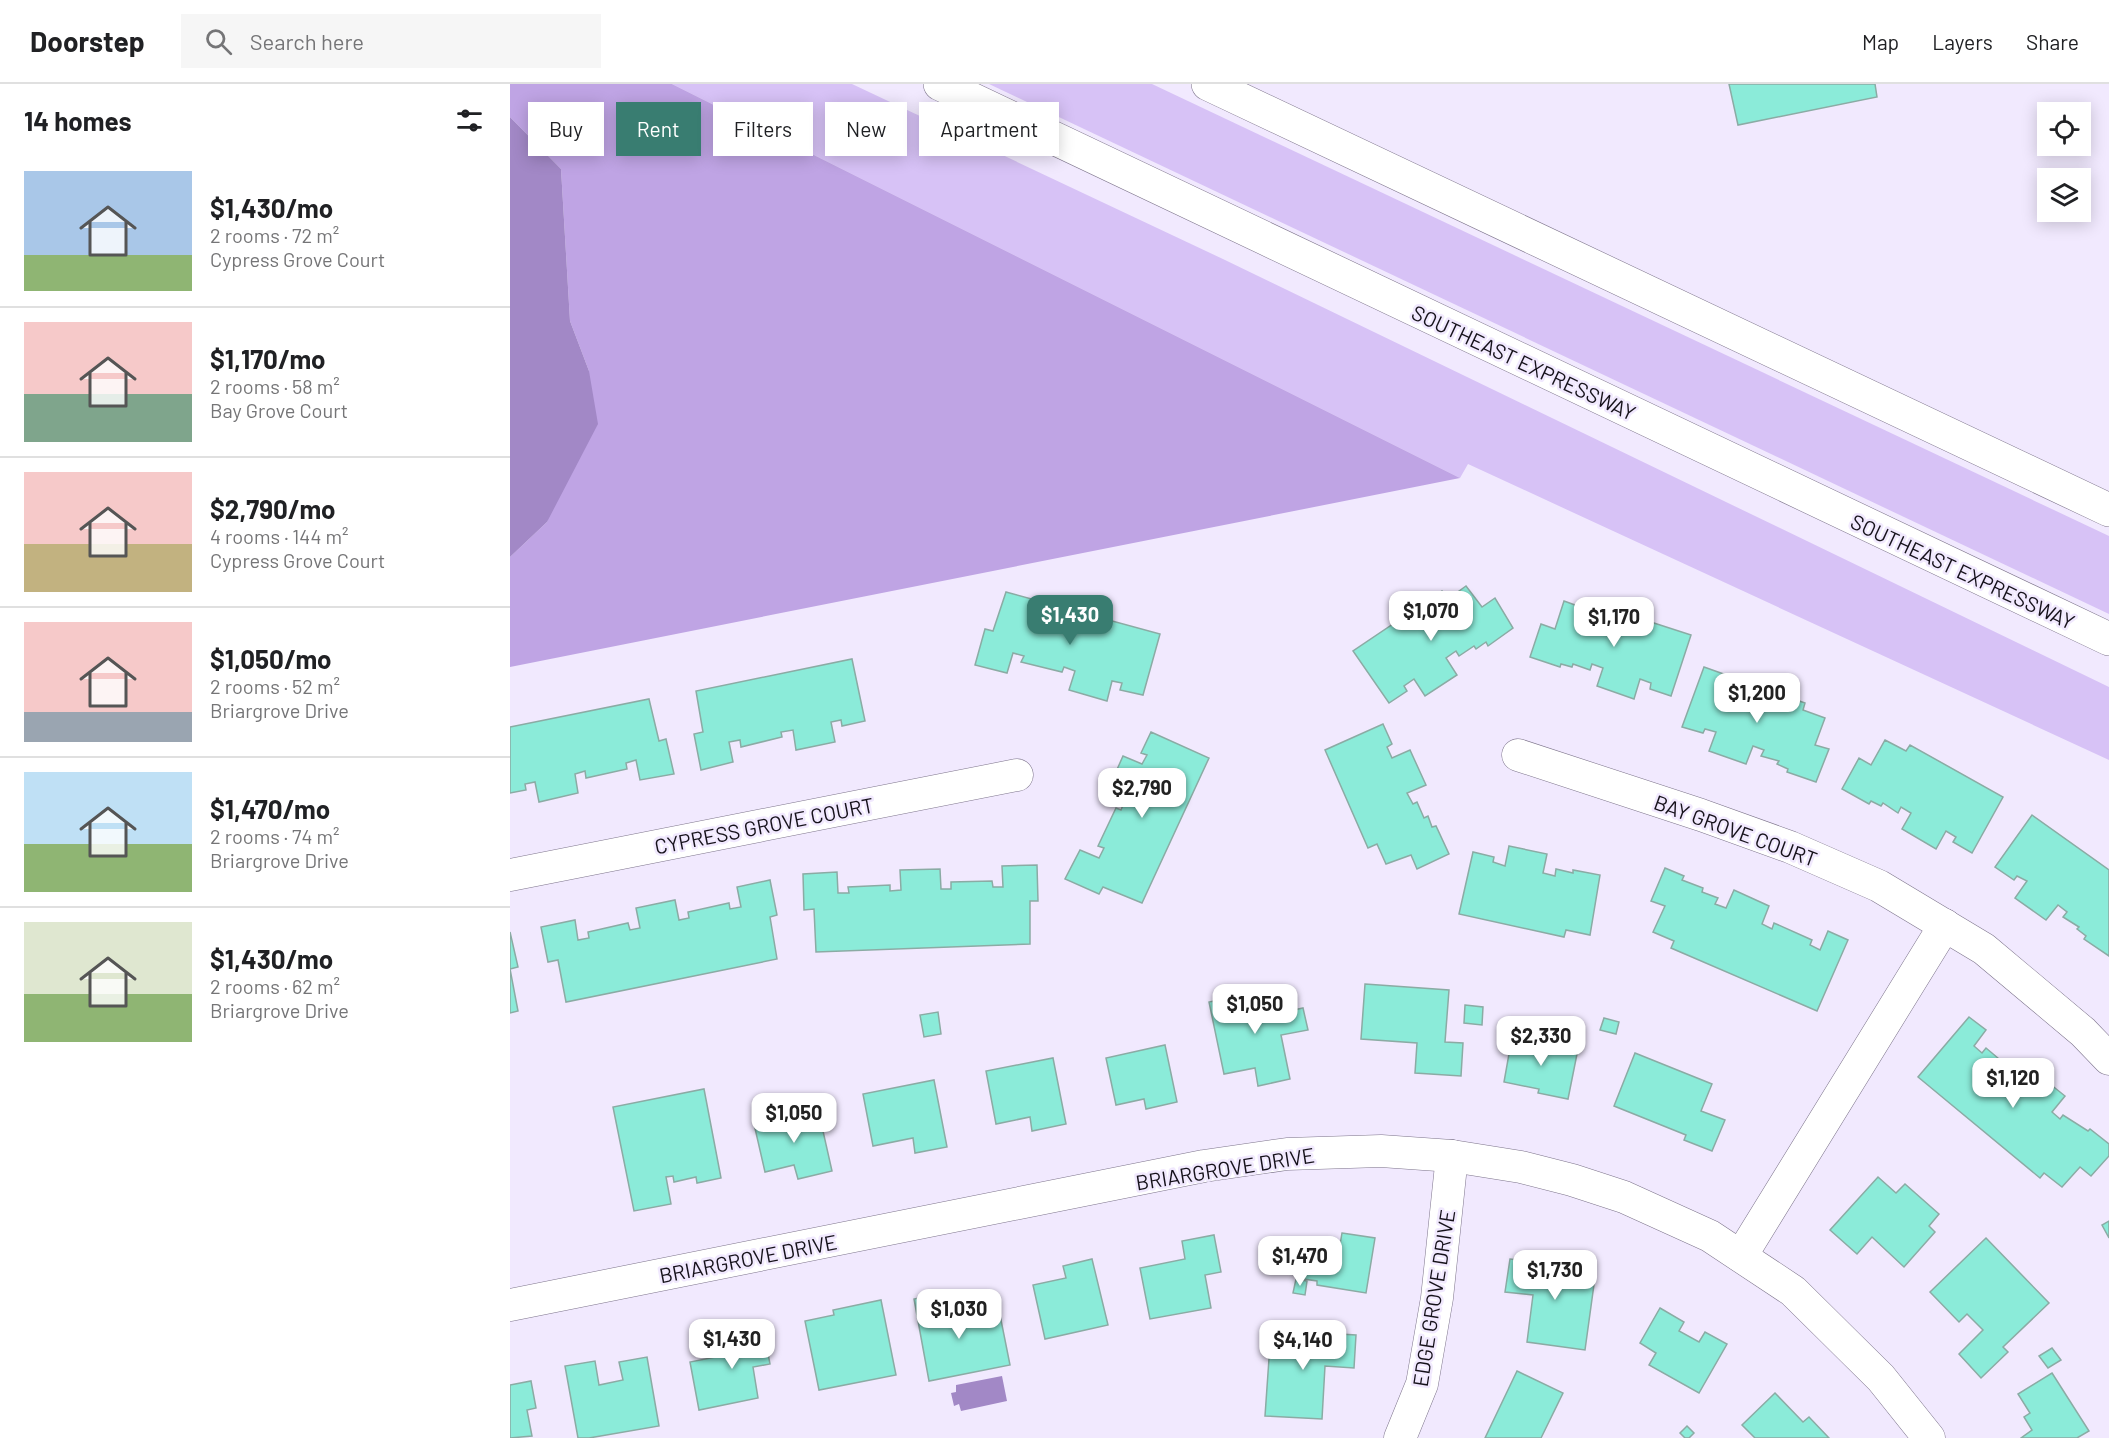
<!DOCTYPE html>
<html lang="en">
<head>
<meta charset="utf-8">
<style>
	body { margin:0; font-family:Barlow,sans-serif; background:#f6f6f6; color:#202124; height:100vh; display:flex; flex-direction:column; font-size:22px; white-space:nowrap }
	* { box-sizing:border-box; margin:0 }
	p { font-size:20px; color:#757577 }
	.icon { flex:none; width:33px; height:33px; fill:none; stroke:currentColor; stroke-width:2; stroke-linecap:round; stroke-linejoin:round }
	.map { position:relative; flex:1; overflow:hidden }
	.side { display:flex; flex-direction:column; background:#fff; width:510px }
	.side>* { flex:none }
	.guide { position:absolute; left:18px; top:18px; width:570px; height:54px; display:flex; gap:12px }
	.tools { position:absolute; left:1527px; top:18px; display:grid; gap:12px }
	.tools a { display:grid; place-items:center; width:54px; height:54px; border-radius:0px; background:#fff; box-shadow:0 3px 15px #0003; font-size:30px }
	.price { position:absolute; translate:-50% -51px; padding:0 14px; border-radius:12px; background:#fff; color:#222; font-size:20px; line-height:39px; filter:drop-shadow(0 2px 3px #0008) }
	.price::after { content:''; position:absolute; left:50%; top:36px; width:18px; height:14px; margin-left:-9px; background:inherit; clip-path:polygon(0 0,100% 0,50% 100%) }
	.price.selected { background:#397d71; color:#fff }
	ul { padding:0; list-style:none }
	li { display:flex; align-items:center; gap:18px; height:150px; padding:0 24px }
	li+li { border-top:2px solid #e0e0e0 }
	li span { display:grid; place-items:center; flex:none; width:168px; height:120px; border-radius:0px; color:#555 }
	li>.icon { margin-inline-start:auto }
	span .icon { width:72px; height:72px; fill:#fffc; stroke-width:1 }
	li b { font-size:26px }
	h2 { display:flex; justify-content:space-between; align-items:center; height:72px; padding:0 24px; font-size:26px }
	.chip { padding:0 21px; border-radius:0px; background:#fff; box-shadow:0 3px 15px #0003; font-size:21px; line-height:54px }
	.chip.selected { background:#397d71; color:#fff }
	header { display:flex; align-items:center; gap:36px; box-sizing:border-box; height:84px; padding:0 30px; background:#fff; border-bottom:2px solid #e0e0e0 }
	header strong { font-size:28px }
	nav { display:flex; gap:33px; margin-inline-start:auto; font-size:21px }
	.search { width:420px; height:54px; background:#f6f6f6; display:flex; align-items:center; gap:15px; box-sizing:border-box; padding:0 21px; border-radius:0px; color:#757577; font-size:22px }
	main { display:flex; flex:1; min-height:0 }
	.map>svg:first-child { display:block }
	.green { fill:#d7c2f6 }
	.forest { fill:#bfa4e4 }
	.water { fill:#a288c6 }
	.building { fill:#8bebd9; stroke:#8baba4; stroke-width:1.5 }
	.lines { fill:none; stroke-linecap:round; stroke-linejoin:round }
	.minor-casing { stroke:#7d748b; stroke-width:33 }
	.highway-casing { stroke:#7d748b; stroke-width:34 }
	.minor { stroke:#fff; stroke-width:32 }
	.highway { stroke:#fff; stroke-width:33 }
	.labels { text-anchor:middle; dominant-baseline:central; stroke-width:5; stroke-linejoin:round; paint-order:stroke }
	.street-label { font-size:21px; fill:#15111a; stroke:#f1e9fe }
</style>
</head>
<body>
<header>
<strong>Doorstep</strong>
<div class="search"><svg class="icon" aria-label="search" viewBox="0 0 24 24"><circle cx="10" cy="10" r="6"/><path d="M15 15l6 6"/></svg>Search here</div>
<nav><a>Map</a><a>Layers</a><a>Share</a></nav>
</header>
<main>
<section class="side">
<h2>14 homes<svg class="icon" aria-label="filters" viewBox="0 0 24 24"><path d="M4 7h16M4 17h16"/><circle cx="9" cy="7" r="2"/><circle cx="15" cy="17" r="2"/></svg></h2>
<ul>
<li><span style="background:linear-gradient(#a9c7e8 70%,#8fb573 0)"><svg class="icon" aria-label="home" viewBox="0 0 24 24"><path d="M3 11l9-7 9 7M6 9v11h12V9"/></svg></span><div><b>$1,430/mo</b><p>2 rooms · 72 m²</p><p>Cypress Grove Court</p></div></li>
<li><span style="background:linear-gradient(#f6c9c9 60%,#7fa58c 0)"><svg class="icon" aria-label="home" viewBox="0 0 24 24"><path d="M3 11l9-7 9 7M6 9v11h12V9"/></svg></span><div><b>$1,170/mo</b><p>2 rooms · 58 m²</p><p>Bay Grove Court</p></div></li>
<li><span style="background:linear-gradient(#f6c9c9 60%,#c2b280 0)"><svg class="icon" aria-label="home" viewBox="0 0 24 24"><path d="M3 11l9-7 9 7M6 9v11h12V9"/></svg></span><div><b>$2,790/mo</b><p>4 rooms · 144 m²</p><p>Cypress Grove Court</p></div></li>
<li><span style="background:linear-gradient(#f6c9c9 75%,#9aa5b1 0)"><svg class="icon" aria-label="home" viewBox="0 0 24 24"><path d="M3 11l9-7 9 7M6 9v11h12V9"/></svg></span><div><b>$1,050/mo</b><p>2 rooms · 52 m²</p><p>Briargrove Drive</p></div></li>
<li><span style="background:linear-gradient(#bfe0f5 60%,#8fb573 0)"><svg class="icon" aria-label="home" viewBox="0 0 24 24"><path d="M3 11l9-7 9 7M6 9v11h12V9"/></svg></span><div><b>$1,470/mo</b><p>2 rooms · 74 m²</p><p>Briargrove Drive</p></div></li>
<li><span style="background:linear-gradient(#dfe7d0 60%,#8fb573 0)"><svg class="icon" aria-label="home" viewBox="0 0 24 24"><path d="M3 11l9-7 9 7M6 9v11h12V9"/></svg></span><div><b>$1,430/mo</b><p>2 rooms · 62 m²</p><p>Briargrove Drive</p></div></li>
</ul>
</section>
<div class="map">
<svg width="1599" height="1354" viewBox="0 0 1599 1354">
	<rect width="100%" height="100%" fill="#f1e9fe"/>
	<!-- green -->
	<g class="green">
		<path d="M162 0H342L715 176 1599 603V676L958 380 950 394Z"/>
		<path d="M479 0H642L1599 452V530Z"/>
	</g>
	<!-- forest -->
	<path class="forest" d="M0 0H162L950 394 0 583V473L37 438 79 287 60 237 51 85 0 33Z"/>
	<!-- water -->
	<g class="water">
		<path d="M0 33 51 85 60 237 79 287 88 340 37 438 0 473Z"/>
		<path d="M492 1292 497 1317 451 1327 449 1320 444 1322 441 1309 446 1308V1301Z"/>
	</g>
	<!-- building -->
	<g class="building">
		<path d="M1219 0H1365L1367 13 1228 41Z"/>
		<path d="M956 502 972 523 985 514 1003 544 978 562 976 558 966 565 964 562 949 572 946 567 936 574 947 591 915 612 904 595 894 602 897 607 879 619 843 567 932 507 938 515Z"/>
		<path d="M496 508 650 550 633 611 610 606 612 599 602 597 597 617 559 606 565 587 554 583 552 588 511 578 514 572 503 569 497 589 465 581 475 545 483 547Z"/>
		<path d="M1054 517 1076 525 1079 518 1181 551 1161 612 1140 605 1141 599 1130 595 1124 615 1087 602 1093 584 1082 580 1080 586 1063 580 1062 583 1051 580 1050 583 1020 573 1031 540 1045 545Z"/>
		<path d="M342 575 355 637 332 642 331 636 321 638 325 658 286 666 283 646 271 648 272 653 231 663 230 656 219 658 223 678 191 686 184 650 193 648 186 607Z"/>
		<path d="M1194 583 1295 619 1293 626 1315 634 1305 661 1319 665 1306 698 1277 688 1278 685 1267 680 1269 677 1251 672 1254 666 1243 662 1236 680 1199 667 1206 648 1195 645 1193 649 1172 643Z"/>
		<path d="M139 615 149 657 156 655 164 690 130 696 126 676 116 679 117 685 76 694 75 687 65 690 68 709 29 718 25 698 15 700 16 706 0 709V643Z"/>
		<path d="M873 640 882 660 877 663 882 674 900 666 916 701 897 709 903 720 907 718 914 734 918 732 922 743 926 742 939 770 907 785 901 771 876 780 867 760 858 764 815 666Z"/>
		<path d="M641 648 699 674 632 819 593 803 589 810 555 795 570 766 589 774 594 764 588 762 606 724 611 726 615 716 597 708 613 672 632 680 637 671 631 669Z"/>
		<path d="M1375 656 1396 667 1400 661 1493 713 1462 769 1443 758 1446 753 1436 747 1426 765 1392 745 1401 729 1391 723 1388 729 1373 719 1371 722 1361 717 1359 720 1332 705 1349 674 1361 681Z"/>
		<path d="M1522 731 1599 786V872L1574 855 1576 852 1567 845 1569 843 1553 833 1557 828 1548 821 1536 836 1505 814 1517 797 1507 792 1504 796 1485 783Z"/>
		<path d="M999 762 1037 770 1033 789 1045 792 1046 785 1063 789V786L1090 791 1080 851 1056 846 1054 853 949 830 963 768 984 773 983 778 995 782Z"/>
		<path d="M527 781 528 817H520V860L306 868 304 825 294 826 293 790 327 788 328 809H339L338 803 380 801V807L391 806 390 786 430 785 431 805H441V798L482 797 483 803H493L492 782Z"/>
		<path d="M1155 784 1174 792 1172 796 1193 804 1192 808 1208 814 1205 820 1216 824 1224 806 1259 822 1252 840 1262 845 1264 839 1302 856 1300 861 1310 866 1318 847 1338 856 1307 927 1161 864 1164 857 1143 848 1155 822 1141 817Z"/>
		<path d="M260 796 267 831 260 833 267 875 56 918 48 876 38 878 31 843 65 836 68 856 79 854 78 848 118 839 120 846 130 844 126 824 165 816 169 836 179 834 178 828 219 819 220 825 231 823 227 803Z"/>
		<path d="M0 848 8 883 0 885 8 927 0 929Z"/>
		<path d="M855 900 939 906 935 958 953 959 951 992 905 989 907 959 851 955Z"/>
		<path d="M761 905 766 930 793 924 798 946 771 951 780 995 748 1002 745 984 714 990 699 918Z"/>
		<path d="M955 921 973 923 972 941 954 939Z"/>
		<path d="M428 928 431 950 414 953 410 931Z"/>
		<path d="M1459 933 1476 946 1464 962 1472 969 1476 964 1507 990 1503 995 1512 1003 1525 988 1555 1012 1542 1028 1550 1035 1553 1031 1578 1047 1580 1045 1599 1060V1072L1581 1092 1570 1083 1552 1103 1534 1089 1530 1094 1408 993Z"/>
		<path d="M1094 934 1109 938 1106 950 1090 946Z"/>
		<path d="M1002 953 1068 965 1058 1015 1028 1009 1029 1005 994 998Z"/>
		<path d="M655 961 667 1018 636 1025 634 1015 606 1021 596 974Z"/>
		<path d="M1125 969 1202 1000 1191 1027 1215 1036 1202 1067 1174 1056 1176 1051 1104 1022Z"/>
		<path d="M543 974 556 1040 522 1047 520 1033 486 1040 476 987Z"/>
		<path d="M424 996 437 1063 405 1069 403 1054 363 1062 353 1010Z"/>
		<path d="M194 1005 211 1094 187 1099 186 1093 164 1098 163 1092 156 1093 161 1120 124 1127 103 1023Z"/>
		<path d="M308 1025 322 1087 288 1095 284 1081 255 1088 244 1040Z"/>
		<path d="M1368 1093 1386 1109 1395 1100 1429 1130 1419 1142 1425 1148 1394 1183 1362 1153 1347 1170 1320 1146Z"/>
		<path d="M1599 1137V1154L1592 1141Z"/>
		<path d="M832 1149 865 1154 856 1209 807 1201V1197L787 1194 793 1155 830 1161Z"/>
		<path d="M704 1151 711 1188 695 1191 701 1224 640 1235 630 1184 675 1175 672 1157Z"/>
		<path d="M1476 1154 1539 1219 1493 1263 1498 1268 1471 1294 1449 1270 1473 1246 1457 1230 1449 1238 1420 1208Z"/>
		<path d="M582 1175 598 1241 535 1255 523 1201 556 1194 553 1182Z"/>
		<path d="M1000 1175 1086 1186 1075 1266 1017 1258 1023 1211 995 1208Z"/>
		<path d="M786 1195 797 1197 795 1211 783 1209Z"/>
		<path d="M434 1209 440 1236 489 1226 500 1281 419 1297 404 1215Z"/>
		<path d="M371 1216 386 1291 309 1306 295 1237 324 1231 323 1226Z"/>
		<path d="M1150 1224 1174 1238 1169 1247 1189 1258 1195 1248 1217 1260 1189 1309 1139 1281 1146 1269 1130 1259Z"/>
		<path d="M252 1239 260 1280 243 1283 248 1314 189 1326 180 1278 226 1269 221 1245Z"/>
		<path d="M761 1246 846 1251 844 1284 815 1282 812 1335 755 1332Z"/>
		<path d="M1542 1264 1551 1276 1538 1284 1529 1272Z"/>
		<path d="M137 1273 149 1342 79 1354H68L55 1282 85 1277 89 1301 113 1296 109 1278Z"/>
		<path d="M1007 1287 1053 1309 1031 1354H975Z"/>
		<path d="M1542 1289 1579 1347 1567 1354H1511L1522 1346 1514 1333 1520 1329 1508 1310Z"/>
		<path d="M21 1297 26 1324 17 1326 22 1352 0 1354V1301Z"/>
		<path d="M1265 1309 1293 1338 1299 1333 1319 1354H1245L1232 1341Z"/>
		<path d="M1177 1342 1184 1349 1179 1354H1175L1170 1349Z"/>
	</g>
	<g class="lines">
		<!-- minor casing -->
		<g class="minor-casing">
			<g id="minor">
				<path d="M1008 671 1191 731 1280 763 1369 802 1474 865 1573 948 1599 975"/>
				<path d="M0 791 507 691"/>
				<path d="M1231 1172 1435 841"/>
				<path d="M0 1221 694 1082 777 1070 871 1067 942 1072 1011 1083 1062 1096 1114 1113 1200 1152 1283 1207 1371 1294 1419 1354"/>
				<path d="M890 1354 912 1300 927 1214 942 1072"/>
			</g>
		</g>
		<!-- highway casing -->
		<g class="highway-casing">
			<g id="highway">
				<path d="M430 0 1599 555"/>
				<path d="M698 0 1599 426"/>
			</g>
		</g>
		<!-- minor -->
		<use href="#minor" class="minor"/>
		<!-- highway -->
		<use href="#highway" class="highway"/>
	</g>
	<g class="labels">
		<!-- street labels -->
		<g class="street-label">
			<text transform="translate(1014 278) rotate(25)">SOUTHEAST EXPRESSWAY</text>
			<text transform="translate(1453 487) rotate(25)">SOUTHEAST EXPRESSWAY</text>
			<text transform="translate(254 741) rotate(-11)">CYPRESS GROVE COURT</text>
			<text transform="translate(1226 746) rotate(20)">BAY GROVE COURT</text>
			<text transform="translate(715 1084) rotate(-9)">BRIARGROVE DRIVE</text>
			<text transform="translate(238 1174) rotate(-11)">BRIARGROVE DRIVE</text>
			<text transform="translate(923 1214) rotate(-81)">EDGE GROVE DRIVE</text>
		</g>
	</g>
</svg>
<div class="tools">
<a><svg class="icon" aria-label="locate" viewBox="0 0 24 24"><circle cx="12" cy="12" r="6"/><path d="M12 2v4M12 18v4M2 12h4M18 12h4"/></svg></a>
<a><svg class="icon" aria-label="layers" viewBox="0 0 24 24"><path d="M12 4l9 5-9 5-9-5zM3 14l9 5 9-5"/></svg></a>
</div>
<b class="price" style="left:921px;top:558px">$1,070</b>
<b class="price selected" style="left:560px;top:562px">$1,430</b>
<b class="price" style="left:1104px;top:564px">$1,170</b>
<b class="price" style="left:1247px;top:640px">$1,200</b>
<b class="price" style="left:632px;top:735px">$2,790</b>
<b class="price" style="left:745px;top:951px">$1,050</b>
<b class="price" style="left:1031px;top:983px">$2,330</b>
<b class="price" style="left:1503px;top:1025px">$1,120</b>
<b class="price" style="left:284px;top:1060px">$1,050</b>
<b class="price" style="left:790px;top:1203px">$1,470</b>
<b class="price" style="left:1045px;top:1217px">$1,730</b>
<b class="price" style="left:449px;top:1256px">$1,030</b>
<b class="price" style="left:222px;top:1286px">$1,430</b>
<b class="price" style="left:793px;top:1287px">$4,140</b>
<div class="guide">
<a class="chip">Buy</a>
<a class="chip selected">Rent</a>
<a class="chip">Filters</a>
<a class="chip">New</a>
<a class="chip">Apartment</a>
</div>
</div>
</main>
</body>
</html>
